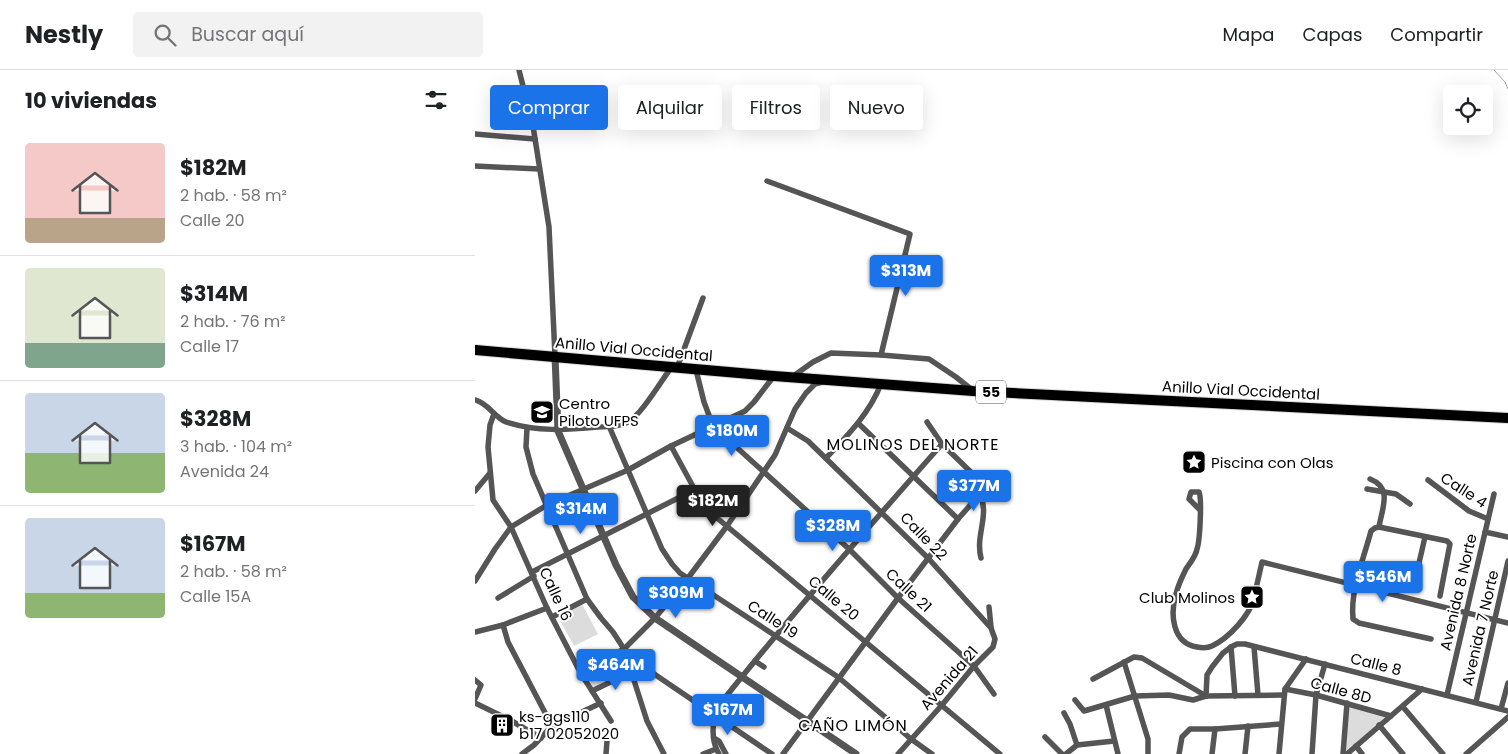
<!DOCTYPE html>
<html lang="es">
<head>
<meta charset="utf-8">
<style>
	body { margin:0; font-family:Poppins,sans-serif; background:#f2f2f2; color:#202124; height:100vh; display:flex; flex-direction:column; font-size:19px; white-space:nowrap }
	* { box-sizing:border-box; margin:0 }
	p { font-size:16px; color:#757577 }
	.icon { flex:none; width:28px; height:28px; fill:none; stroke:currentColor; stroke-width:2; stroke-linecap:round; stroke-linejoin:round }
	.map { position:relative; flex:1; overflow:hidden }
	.details { display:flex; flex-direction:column; background:#fff; width:475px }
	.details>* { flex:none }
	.top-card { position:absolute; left:15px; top:15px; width:475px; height:45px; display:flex; gap:10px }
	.controls { position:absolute; left:968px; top:15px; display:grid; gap:10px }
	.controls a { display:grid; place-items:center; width:50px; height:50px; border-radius:5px; background:#fff; box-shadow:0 5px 20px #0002; font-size:25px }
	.price { position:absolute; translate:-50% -42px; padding:0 11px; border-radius:5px; background:#1a73e8; color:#fff; font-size:16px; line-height:32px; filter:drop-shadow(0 1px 2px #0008) }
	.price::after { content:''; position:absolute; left:50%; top:30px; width:15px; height:11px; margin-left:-8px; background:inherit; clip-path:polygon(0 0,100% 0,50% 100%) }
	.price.current { background:#222; color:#fff }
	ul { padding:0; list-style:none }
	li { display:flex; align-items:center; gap:15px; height:125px; padding:0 25px }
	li+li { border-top:1px solid #e0e0e0 }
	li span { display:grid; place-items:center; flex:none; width:140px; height:100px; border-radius:5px; color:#555 }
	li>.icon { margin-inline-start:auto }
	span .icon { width:60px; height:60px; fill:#fffc; stroke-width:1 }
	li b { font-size:21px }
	h2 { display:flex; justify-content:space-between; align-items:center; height:60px; padding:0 25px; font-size:21px }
	.pill { padding:0 18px; border-radius:5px; background:#fff; box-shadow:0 5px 20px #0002; font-size:18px; line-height:45px }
	.pill.current { background:#1a73e8; color:#fff }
	header { display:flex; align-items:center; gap:30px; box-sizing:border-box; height:70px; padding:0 25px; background:#fff; border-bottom:1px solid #e0e0e0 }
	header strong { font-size:24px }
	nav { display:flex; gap:28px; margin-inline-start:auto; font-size:18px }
	.search { width:350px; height:45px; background:#f2f2f2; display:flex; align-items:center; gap:12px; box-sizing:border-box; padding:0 18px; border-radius:5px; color:#757577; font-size:19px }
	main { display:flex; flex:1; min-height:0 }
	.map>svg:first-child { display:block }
	.green { fill:#dcdcdc }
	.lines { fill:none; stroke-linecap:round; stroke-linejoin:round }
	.stream { stroke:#a3a3a3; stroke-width:1 }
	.trunk-casing { stroke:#dbdbdb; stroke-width:12 }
	.minor { stroke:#555; stroke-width:5.5 }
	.tertiary { stroke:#555; stroke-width:7 }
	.trunk { stroke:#000; stroke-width:10 }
	.labels { text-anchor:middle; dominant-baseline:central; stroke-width:4; stroke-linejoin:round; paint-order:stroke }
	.shield { fill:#fff; stroke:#4c4c4c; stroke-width:1 }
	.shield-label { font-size:14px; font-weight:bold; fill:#000 }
	.street-label { font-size:15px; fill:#000; stroke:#fff }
	.poi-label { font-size:15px; fill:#000; stroke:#fff; text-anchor:start }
	.neighbourhood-label { font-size:16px; letter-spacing:1px; fill:#000; stroke:#fff }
</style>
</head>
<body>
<header>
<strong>Nestly</strong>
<div class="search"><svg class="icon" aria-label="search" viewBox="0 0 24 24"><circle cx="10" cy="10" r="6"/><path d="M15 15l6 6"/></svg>Buscar aquí</div>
<nav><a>Mapa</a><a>Capas</a><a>Compartir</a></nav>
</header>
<main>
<section class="details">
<h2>10 viviendas<svg class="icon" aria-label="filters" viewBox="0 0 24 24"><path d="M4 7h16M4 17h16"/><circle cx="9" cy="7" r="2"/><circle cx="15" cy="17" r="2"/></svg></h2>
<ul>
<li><span style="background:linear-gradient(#f6c9c9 75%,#b9a48a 0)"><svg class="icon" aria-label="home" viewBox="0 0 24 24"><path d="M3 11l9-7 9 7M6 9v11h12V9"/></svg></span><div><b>$182M</b><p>2 hab. · 58 m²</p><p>Calle 20</p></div></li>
<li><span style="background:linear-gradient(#dfe7d0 75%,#7fa58c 0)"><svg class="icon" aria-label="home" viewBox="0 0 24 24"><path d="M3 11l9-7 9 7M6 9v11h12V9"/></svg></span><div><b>$314M</b><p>2 hab. · 76 m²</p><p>Calle 17</p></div></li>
<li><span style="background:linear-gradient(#c9d6e8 60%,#8fb573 0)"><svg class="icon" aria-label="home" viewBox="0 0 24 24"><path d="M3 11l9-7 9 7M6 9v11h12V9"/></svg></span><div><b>$328M</b><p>3 hab. · 104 m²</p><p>Avenida 24</p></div></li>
<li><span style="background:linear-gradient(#c9d6e8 75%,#8fb573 0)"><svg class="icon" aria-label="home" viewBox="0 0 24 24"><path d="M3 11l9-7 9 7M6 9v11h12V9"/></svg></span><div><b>$167M</b><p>2 hab. · 58 m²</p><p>Calle 15A</p></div></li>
</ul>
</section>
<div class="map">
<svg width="1033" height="684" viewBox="0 0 1033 684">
	<rect width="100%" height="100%" fill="#fff"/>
	<!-- green -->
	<g class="green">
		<path d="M107 534 123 564 99 576 83 547Z"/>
		<path d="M145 586 152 601 136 608 129 594Z"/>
		<path d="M126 595 134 609 119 618 110 604Z"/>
		<path d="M874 636 910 647 870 684Z"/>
	</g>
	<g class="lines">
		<!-- stream -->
		<path class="stream" d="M1019 0 1030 12 1033 19"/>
		<!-- trunk casing -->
		<g class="trunk-casing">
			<path id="trunk" d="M0 280 299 306 498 321 1033 348"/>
		</g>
		<!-- minor -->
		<g class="minor">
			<path d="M44 0 58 56 74 157 80 286"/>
			<path d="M21 35 54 37"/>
			<path d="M0 64 60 69"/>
			<path d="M0 96 64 99"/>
			<path d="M292 111 435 164 406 285"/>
			<path d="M202 298 228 228"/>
			<path d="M221 300 229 332 238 356 374 479 423 528 499 596 519 624"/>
			<path d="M317 307 338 292 356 283 406 285 454 289 481 307 496 319"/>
			<path d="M0 330C13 333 19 347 31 352 62 362 91 360 123 357 132 357 145 357 153 352 167 344 186 311 196 298"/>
			<path d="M19 344 15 355 13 377 18 430 36 457 72 538 105 602 136 651"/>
			<path d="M384 354 483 449"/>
			<path d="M134 356 187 479 197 494 205 503 363 607 436 669 457 684"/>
			<path d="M52 358 51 377 58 404 112 529 126 548 138 562 149 579 172 651 189 684"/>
			<path d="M312 358 333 371 453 488 516 558 520 569 518 577 499 596 467 635 423 684"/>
			<path d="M196 376 227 433 236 443 525 684"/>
			<path d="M351 388C373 365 394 344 406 314"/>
			<path d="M895 409C918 418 907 438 904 457"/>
			<path d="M953 410 994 441 1013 449"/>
			<path d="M892 419 921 424 935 434"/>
			<path d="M0 421 15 403"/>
			<path d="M505 424C515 446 500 465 506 488"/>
			<path d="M725 440 714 429 716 422H724C727 428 725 471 722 479 721 486 715 493 711 499 707 507 703 515 701 524 695 544 697 573 722 577 727 578 733 578 737 576 754 568 775 545 779 528"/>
			<path d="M1010 462 1033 467"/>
			<path d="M57 502 219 420"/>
			<path d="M0 511 20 479 36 457 72 435 153 400 196 376 270 341 279 332 299 306"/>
			<path d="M938 519 950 467"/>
			<path d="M780 523 787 492 1033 553"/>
			<path d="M23 528 59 506"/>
			<path d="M514 537 516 557"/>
			<path d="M77 547 112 529"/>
			<path d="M28 555 33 572 77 656"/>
			<path d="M0 562 28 555 72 538"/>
			<path d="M956 569 884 553 878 549C875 520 889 488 896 461L900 458 904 457 972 471 975 474 974 479 965 526"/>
			<path d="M756 577 760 626"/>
			<path d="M779 577 783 625"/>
			<path d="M152 588 163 593 297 684"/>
			<path d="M280 591 289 597"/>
			<path d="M649 592 673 669V684"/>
			<path d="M105 602 149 579 180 548 213 508 252 456 300 385 320 339 331 323 340 314 347 312"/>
			<path d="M618 609 659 587 667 588 731 626"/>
			<path d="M0 610 6 615 0 629"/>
			<path d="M810 619 841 625 916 646"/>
			<path d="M117 621 156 602"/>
			<path d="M972 625 1019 424"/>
			<path d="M731 626 732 605 737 597 748 583 756 577 762 574H770L1033 641"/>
			<path d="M600 630 609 641 660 626 694 625 718 630 731 626 809 625"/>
			<path d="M1001 632 1033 491"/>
			<path d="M0 633 35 650 66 668"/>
			<path d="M631 635 643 684"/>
			<path d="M928 637 968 684"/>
			<path d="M1026 639 1033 613"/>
			<path d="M589 643 595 654 602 675"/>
			<path d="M904 655 928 684"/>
			<path d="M570 667 587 684"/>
			<path d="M239 668 244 671 251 684"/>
			<path d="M881 676 887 684"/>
			<path d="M47 684 59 675 77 656 126 633"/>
			<path d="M131 684 132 671"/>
			<path d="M228 684 241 679"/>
			<path d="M244 684C235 669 237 649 245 634 316 545 391 460 467 374"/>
			<path d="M308 684 423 528 483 449 505 424 506 415 502 408 467 374 452 352"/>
			<path d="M591 684 602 675 639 671"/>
			<path d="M704 684 707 667 715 659H740L806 654"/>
			<path d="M737 684 740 659"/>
			<path d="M770 684 773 656"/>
			<path d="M804 684 810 619 831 589"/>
			<path d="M837 684 841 625 850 594"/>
			<path d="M868 684 872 633"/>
			<path d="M872 684 947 619"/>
			<path d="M991 684 1033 647"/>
		</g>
		<!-- tertiary -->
		<path class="tertiary" d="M80 286 83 361 141 495 158 527 180 548 381 684"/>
		<!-- trunk -->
		<use href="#trunk" class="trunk"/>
	</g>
	<!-- icons -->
	<defs>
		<g id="university-square" transform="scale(1.25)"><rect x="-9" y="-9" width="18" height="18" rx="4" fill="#000" stroke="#fff"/><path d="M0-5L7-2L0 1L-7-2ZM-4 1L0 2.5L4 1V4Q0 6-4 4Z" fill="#fff"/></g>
		<g id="sight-square" transform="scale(1.25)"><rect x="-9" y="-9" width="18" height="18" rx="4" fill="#000" stroke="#fff"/><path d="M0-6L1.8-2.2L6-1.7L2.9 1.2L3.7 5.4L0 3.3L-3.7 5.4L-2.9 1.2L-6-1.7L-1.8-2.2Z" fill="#fff"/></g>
		<g id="building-square" transform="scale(1.25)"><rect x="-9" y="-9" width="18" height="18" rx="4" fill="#000" stroke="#fff"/><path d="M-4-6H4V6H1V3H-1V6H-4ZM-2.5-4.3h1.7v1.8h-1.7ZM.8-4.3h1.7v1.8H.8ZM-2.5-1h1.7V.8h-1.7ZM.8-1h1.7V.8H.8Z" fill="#fff"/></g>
	</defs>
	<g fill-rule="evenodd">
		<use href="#university-square" x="67" y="342"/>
		<use href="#sight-square" x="719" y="392"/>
		<use href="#sight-square" x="777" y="527"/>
		<use href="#building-square" x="27" y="655"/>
	</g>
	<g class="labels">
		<!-- shield labels -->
		<rect class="shield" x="501" y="310.5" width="30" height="23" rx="4"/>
		<g class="shield-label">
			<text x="516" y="322">55</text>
		</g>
		<!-- street labels -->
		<g class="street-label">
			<text transform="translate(159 279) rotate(5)">Anillo Vial Occidental</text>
			<text transform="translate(766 320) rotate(3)">Anillo Vial Occidental</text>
			<text transform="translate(989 420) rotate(33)">Calle 4</text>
			<text transform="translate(449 466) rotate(46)">Calle 22</text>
			<text transform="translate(434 520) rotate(43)">Calle 21</text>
			<text transform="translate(983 522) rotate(-77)">Avenida 8 Norte</text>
			<text transform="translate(81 524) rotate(65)">Calle 16</text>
			<text transform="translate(359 528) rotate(40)">Calle 20</text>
			<text transform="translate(298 549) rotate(33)">Calle 19</text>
			<text transform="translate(1005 558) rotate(-77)">Avenida 7 Norte</text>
			<text transform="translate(901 594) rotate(14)">Calle 8</text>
			<text transform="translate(474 608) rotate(-49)">Avenida 21</text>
			<text transform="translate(866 620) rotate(15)">Calle 8D</text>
		</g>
		<!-- poi labels -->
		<g class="poi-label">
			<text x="84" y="333">Centro<tspan x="84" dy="17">Piloto UFPS</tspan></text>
			<text x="736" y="392">Piscina con Olas</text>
			<text x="760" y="527" text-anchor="end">Club Molinos</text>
			<text x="44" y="646">ks-ggs110<tspan x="44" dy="17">b17 02052020</tspan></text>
		</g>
		<!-- neighbourhood labels -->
		<g class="neighbourhood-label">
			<text x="438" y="374">MOLINOS DEL NORTE</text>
			<text x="378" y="655">CAÑO LIMÓN</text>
		</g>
	</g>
</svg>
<div class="controls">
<a><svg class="icon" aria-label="locate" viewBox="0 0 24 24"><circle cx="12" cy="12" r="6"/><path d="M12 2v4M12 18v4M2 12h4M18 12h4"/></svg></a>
</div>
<b class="price" style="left:431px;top:227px">$313M</b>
<b class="price" style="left:257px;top:387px">$180M</b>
<b class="price" style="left:499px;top:442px">$377M</b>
<b class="price current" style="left:238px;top:457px">$182M</b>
<b class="price" style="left:106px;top:465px">$314M</b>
<b class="price" style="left:358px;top:482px">$328M</b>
<b class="price" style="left:908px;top:533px">$546M</b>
<b class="price" style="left:201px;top:549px">$309M</b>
<b class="price" style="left:141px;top:621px">$464M</b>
<b class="price" style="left:253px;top:666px">$167M</b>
<div class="top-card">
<a class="pill current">Comprar</a>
<a class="pill">Alquilar</a>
<a class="pill">Filtros</a>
<a class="pill">Nuevo</a>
</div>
</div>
</main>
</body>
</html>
